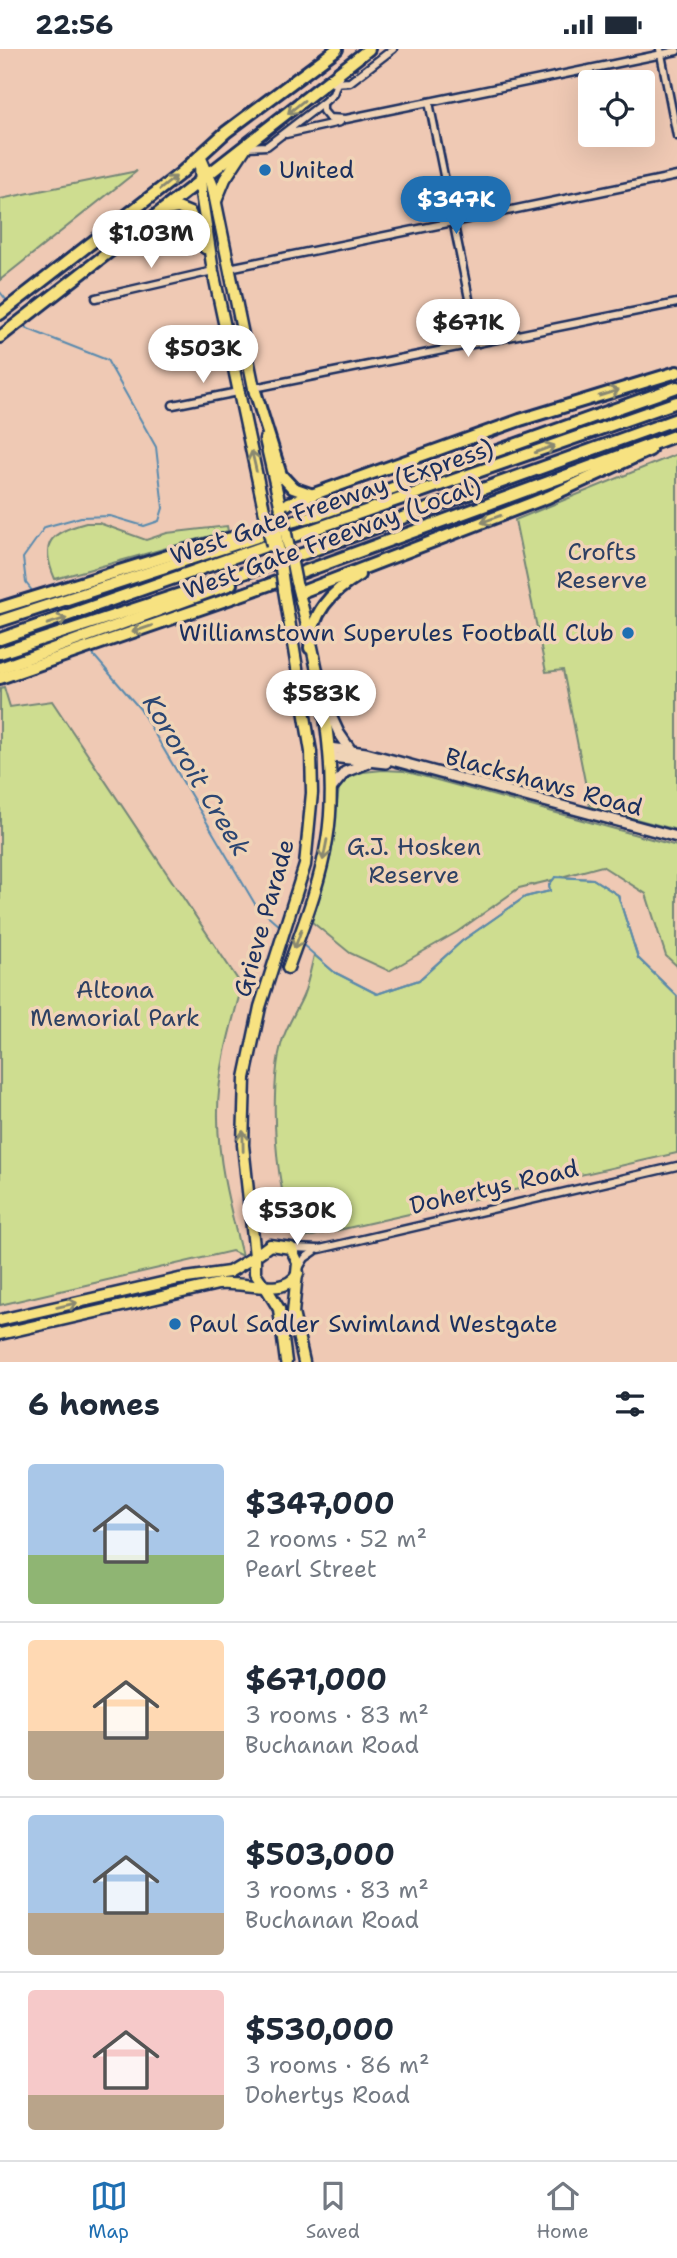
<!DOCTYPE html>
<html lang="en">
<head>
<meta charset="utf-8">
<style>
	body { margin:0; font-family:"Shantell Sans",sans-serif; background:#f6f6f7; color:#1f2937; height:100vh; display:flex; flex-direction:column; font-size:26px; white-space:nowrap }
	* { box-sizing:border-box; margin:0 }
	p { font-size:23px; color:#747a83 }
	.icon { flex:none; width:38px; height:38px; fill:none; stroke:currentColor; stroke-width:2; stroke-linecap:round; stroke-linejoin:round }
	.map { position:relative; height:1313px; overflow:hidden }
	.panel { display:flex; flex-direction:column; background:#fff; flex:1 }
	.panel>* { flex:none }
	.buttons { position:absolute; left:578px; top:21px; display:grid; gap:14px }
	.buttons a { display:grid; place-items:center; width:77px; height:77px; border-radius:7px; background:#fff; box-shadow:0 7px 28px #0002; font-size:35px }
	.price { position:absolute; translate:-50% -60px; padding:0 16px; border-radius:24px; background:#fff; color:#222; font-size:23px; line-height:46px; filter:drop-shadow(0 2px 4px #0008) }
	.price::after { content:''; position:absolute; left:50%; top:42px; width:21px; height:16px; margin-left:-10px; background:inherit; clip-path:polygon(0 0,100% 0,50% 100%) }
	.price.on { background:#1f6fb2; color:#fff }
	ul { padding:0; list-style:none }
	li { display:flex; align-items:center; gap:21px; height:175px; padding:0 28px }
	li+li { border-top:2px solid #e0e1e3 }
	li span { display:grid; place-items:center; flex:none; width:196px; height:140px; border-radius:7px; color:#555 }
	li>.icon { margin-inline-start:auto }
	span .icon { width:84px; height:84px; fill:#fffc; stroke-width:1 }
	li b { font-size:30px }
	h2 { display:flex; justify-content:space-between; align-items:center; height:84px; padding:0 28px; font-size:30px }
	.status { display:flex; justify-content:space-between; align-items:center; height:49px; padding:0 35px; background:#fff; direction:ltr }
	.status svg { height:19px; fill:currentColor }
	.tab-bar { display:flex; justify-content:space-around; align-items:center; height:98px; border-top:2px solid #e0e1e3; background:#fff; font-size:19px; color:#747a83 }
	.tab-bar a { display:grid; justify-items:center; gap:4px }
	.tab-bar .on { color:#1f6fb2 }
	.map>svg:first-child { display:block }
	.green { fill:#cedd90; stroke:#748677; stroke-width:2 }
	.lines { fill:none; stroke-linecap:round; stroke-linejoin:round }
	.stream { stroke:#598aae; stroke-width:2 }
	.street-casing { stroke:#1b2f5e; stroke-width:11 }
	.secondary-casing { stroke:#1b2f5e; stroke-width:14 }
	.primary-casing { stroke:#1b2f5e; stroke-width:15 }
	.highway-casing { stroke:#1b2f5e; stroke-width:16 }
	.street { stroke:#f0d4b7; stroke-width:6 }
	.secondary { stroke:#f0d4b7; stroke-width:9 }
	.primary { stroke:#f7e281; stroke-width:10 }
	.highway { stroke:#f7e281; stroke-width:10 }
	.primary-bridge-casing { stroke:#1b2f5e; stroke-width:15; stroke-linecap:butt }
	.primary-bridge { stroke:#f7e281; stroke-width:10 }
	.oneway { stroke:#898870 }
	.poi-dot { fill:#1f6fb2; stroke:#f0d4b7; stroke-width:2.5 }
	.labels { text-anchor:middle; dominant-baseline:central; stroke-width:7; stroke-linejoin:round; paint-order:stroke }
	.poi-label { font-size:24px; fill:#1b2f5e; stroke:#f0d4b7; text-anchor:start }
	.street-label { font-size:24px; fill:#1b2f5e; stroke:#f0d4b7 }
	.park-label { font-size:24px; fill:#2d4063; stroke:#f0d4b7 }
	.water-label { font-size:26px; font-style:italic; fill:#2b4672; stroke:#f0d4b7 }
</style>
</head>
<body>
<div class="status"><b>22:56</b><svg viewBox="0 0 49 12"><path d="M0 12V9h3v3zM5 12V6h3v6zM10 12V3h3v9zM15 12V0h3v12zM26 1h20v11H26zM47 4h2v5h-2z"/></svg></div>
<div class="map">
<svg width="677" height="1313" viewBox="0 0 677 1313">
	<rect width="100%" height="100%" fill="#efc9b4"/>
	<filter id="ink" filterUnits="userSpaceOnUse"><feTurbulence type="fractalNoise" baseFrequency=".0143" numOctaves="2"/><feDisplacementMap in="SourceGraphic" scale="14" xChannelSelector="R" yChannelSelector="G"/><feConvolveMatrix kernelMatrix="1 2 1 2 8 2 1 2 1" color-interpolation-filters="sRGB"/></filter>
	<g filter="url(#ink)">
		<!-- green -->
		<g class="green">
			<path d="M137 122 0 231V150Z"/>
			<path d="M677 405V781L590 758 563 621 546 623 515 471Z"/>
			<path d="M86 474H99L146 491 167 484 227 477 228 482 55 530C39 493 50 484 86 474Z"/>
			<path d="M4 638 10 658 52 652 242 937C230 980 217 1024 218 1069 218 1116 231 1162 242 1207L232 1202 0 1256V639Z"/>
			<path d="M383 721 404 722 677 797V917L666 907 646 845 602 817 561 828 593 830 618 846 638 909 677 947V1104L299 1190C274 1151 269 1041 281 996 285 979 296 963 303 947 308 934 311 919 314 906L334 923 377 945 419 931 462 892 525 848 550 842 549 836 553 831 519 839 457 883 389 922 350 904 312 873 331 806 339 738 348 729 363 723Z"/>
		</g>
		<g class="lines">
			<!-- stream -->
			<g class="stream">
				<path d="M0 243 8 253"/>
				<path d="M24 274 28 280 107 311 156 398 163 459 159 472 144 477 110 467 81 468 45 478 23 509 26 534 33 543"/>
				<path d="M90 602 140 660 255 855 281 878"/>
				<path d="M302 895 334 923 377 945 419 931 462 892 525 848 550 842 549 836 555 828 593 830 618 846 638 909 677 947"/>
			</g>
			<!-- street casing -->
			<g class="street-casing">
				<g id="street">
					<path d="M660 0 677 87"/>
					<path d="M333 34 350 33 393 0"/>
					<path d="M429 53 478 294"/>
					<path d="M323 54V62L329 69 346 70 677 2"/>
					<path d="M286 85 340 73"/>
					<path d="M246 98 267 97 323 54 333 45 340 25"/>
					<path d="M229 219 677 127"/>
					<path d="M96 249 213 222"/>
					<path d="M254 339 677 254"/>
					<path d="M173 356 238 343"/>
					<path d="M291 1199 320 1200 677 1117"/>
					<path d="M299 1219 305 1209 315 1202"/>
				</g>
			</g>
			<!-- secondary casing -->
			<g class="secondary-casing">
				<g id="secondary">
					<path d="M323 649 339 684 350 700"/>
					<path d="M329 699 366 704 677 788"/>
					<path d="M331 708 386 714"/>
					<path d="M332 739 345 723 368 714"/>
				</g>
			</g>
			<!-- primary casing -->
			<g class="primary-casing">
				<g id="primary">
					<path d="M200 107 212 135 255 344"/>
					<path d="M200 111 201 144 213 222 268 479"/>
					<path d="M216 152 225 130 246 98"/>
					<path d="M165 161 178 159 190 164 205 199"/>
					<path d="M265 390 281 460 275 477"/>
					<path d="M288 919C303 877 320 835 327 791 340 715 317 612 297 537"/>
					<path d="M255 1207 243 1096 245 1029 260 958 305 816 312 744 311 703 284 541"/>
					<path d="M264 1237 255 1224V1207L270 1196 291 1199 298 1214 293 1264 304 1313"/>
					<path d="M265 1237 279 1260 286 1313"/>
					<path d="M0 1271 179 1230 229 1223 254 1208"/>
					<path d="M0 1285 218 1235C244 1232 286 1249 298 1224"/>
				</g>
			</g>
			<!-- highway casing -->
			<g class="highway-casing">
				<g id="highway">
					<path d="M0 265 181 124 226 83 337 0"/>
					<path d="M0 288 369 0"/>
					<path d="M254 339 281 426 293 439 313 446"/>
					<path d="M281 460 289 454 520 371 677 323"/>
					<path d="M299 544 548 448 650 401"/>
					<path d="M0 559 187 501 317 466 677 338"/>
					<path d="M0 572 260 487"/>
					<path d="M0 590 677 353"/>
					<path d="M310 599C311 564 330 544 359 526"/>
					<path d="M0 604 305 504 677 370"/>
					<path d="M0 619 231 535"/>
					<path d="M0 629 246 544 677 386"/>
				</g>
			</g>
			<!-- street -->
			<use href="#street" class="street"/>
			<!-- secondary -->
			<use href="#secondary" class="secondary"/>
			<!-- primary -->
			<use href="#primary" class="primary"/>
			<!-- highway -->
			<use href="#highway" class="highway"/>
			<!-- primary-bridge casing -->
			<g class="primary-bridge-casing">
				<g id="primary-bridge">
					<path d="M281 460 296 534"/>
					<path d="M275 477 284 541"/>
					<path d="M268 479 272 497"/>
				</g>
			</g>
			<!-- primary-bridge -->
			<use href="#primary-bridge" class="primary-bridge"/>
		</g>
		<!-- one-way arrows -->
		<defs><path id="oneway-shaft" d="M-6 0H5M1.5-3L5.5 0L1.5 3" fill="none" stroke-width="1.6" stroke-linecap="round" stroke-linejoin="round" transform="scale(1.75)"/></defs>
		<g class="oneway">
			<use href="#oneway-shaft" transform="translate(296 58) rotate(141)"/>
			<use href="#oneway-shaft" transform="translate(168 134) rotate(-39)"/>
			<use href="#oneway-shaft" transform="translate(609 344) rotate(-17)"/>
			<use href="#oneway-shaft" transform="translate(545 400) rotate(-20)"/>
			<use href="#oneway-shaft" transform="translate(254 412) rotate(-103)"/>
			<use href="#oneway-shaft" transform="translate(491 470) rotate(160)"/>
			<use href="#oneway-shaft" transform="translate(57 572) rotate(-18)"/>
			<use href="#oneway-shaft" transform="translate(142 580) rotate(161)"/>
			<use href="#oneway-shaft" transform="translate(325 801) rotate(101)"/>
			<use href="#oneway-shaft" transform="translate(298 890) rotate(110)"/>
			<use href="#oneway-shaft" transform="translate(243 1092) rotate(-91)"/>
			<use href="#oneway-shaft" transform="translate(67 1256) rotate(-13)"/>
		</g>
	</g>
	<!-- markers -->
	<g class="poi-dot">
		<circle cx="265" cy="121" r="7"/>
		<circle cx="628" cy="584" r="7"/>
		<circle cx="175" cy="1275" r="7"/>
	</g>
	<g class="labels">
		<!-- poi labels -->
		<g class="poi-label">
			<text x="279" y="121">United</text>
			<text x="614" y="584" text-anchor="end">Williamstown Superules Football Club</text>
			<text x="189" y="1275">Paul Sadler Swimland Westgate</text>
		</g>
		<!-- street labels -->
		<g class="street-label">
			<text transform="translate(332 453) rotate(-19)">West Gate Freeway (Express)</text>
			<text transform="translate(332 489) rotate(-20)">West Gate Freeway (Local)</text>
			<text transform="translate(544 733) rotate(15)">Blackshaws Road</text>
			<text transform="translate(264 869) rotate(-74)">Grieve Parade</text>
			<text transform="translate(494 1138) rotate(-13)">Dohertys Road</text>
		</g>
		<!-- park labels -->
		<g class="park-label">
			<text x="602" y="503">Crofts<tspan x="602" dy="28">Reserve</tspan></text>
			<text x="414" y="798">G.J. Hosken<tspan x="414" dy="28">Reserve</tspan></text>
			<text x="115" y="941">Altona<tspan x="115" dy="28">Memorial Park</tspan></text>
		</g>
		<!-- water labels -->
		<g class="water-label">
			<text transform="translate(197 726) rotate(59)">Kororoit Creek</text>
		</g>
	</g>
</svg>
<div class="buttons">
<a><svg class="icon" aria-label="locate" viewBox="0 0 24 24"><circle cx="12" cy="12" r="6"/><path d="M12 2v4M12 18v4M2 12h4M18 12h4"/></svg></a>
</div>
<b class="price on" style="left:456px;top:187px">$347K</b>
<b class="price" style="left:151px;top:221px">$1.03M</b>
<b class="price" style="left:468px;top:310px">$671K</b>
<b class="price" style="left:203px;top:336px">$503K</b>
<b class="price" style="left:321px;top:681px">$583K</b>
<b class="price" style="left:297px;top:1198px">$530K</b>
</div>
<section class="panel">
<h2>6 homes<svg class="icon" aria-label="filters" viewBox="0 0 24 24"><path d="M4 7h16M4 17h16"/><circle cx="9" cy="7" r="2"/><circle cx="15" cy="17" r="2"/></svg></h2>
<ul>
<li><span style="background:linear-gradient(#a9c7e8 65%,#8fb573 0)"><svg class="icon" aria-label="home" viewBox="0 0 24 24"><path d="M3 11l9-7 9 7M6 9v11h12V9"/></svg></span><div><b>$347,000</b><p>2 rooms · 52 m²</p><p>Pearl Street</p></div></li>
<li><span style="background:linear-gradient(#ffd9b3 65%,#b9a48a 0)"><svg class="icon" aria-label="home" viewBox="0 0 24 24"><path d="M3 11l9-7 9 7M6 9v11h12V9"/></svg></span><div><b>$671,000</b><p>3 rooms · 83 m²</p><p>Buchanan Road</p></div></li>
<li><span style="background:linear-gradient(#a9c7e8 70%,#b9a48a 0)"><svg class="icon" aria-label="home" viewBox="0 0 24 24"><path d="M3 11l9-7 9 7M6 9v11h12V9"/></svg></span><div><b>$503,000</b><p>3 rooms · 83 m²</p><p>Buchanan Road</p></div></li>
<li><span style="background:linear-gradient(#f6c9c9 75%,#b9a48a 0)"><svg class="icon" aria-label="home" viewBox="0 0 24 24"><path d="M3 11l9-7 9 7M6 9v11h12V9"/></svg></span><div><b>$530,000</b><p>3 rooms · 86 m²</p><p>Dohertys Road</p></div></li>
</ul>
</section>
<nav class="tab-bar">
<a class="on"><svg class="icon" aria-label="map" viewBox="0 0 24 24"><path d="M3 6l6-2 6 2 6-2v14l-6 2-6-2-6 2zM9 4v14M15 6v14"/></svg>Map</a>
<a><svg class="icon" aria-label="saved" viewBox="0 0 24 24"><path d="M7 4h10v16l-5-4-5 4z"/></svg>Saved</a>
<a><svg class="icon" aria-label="home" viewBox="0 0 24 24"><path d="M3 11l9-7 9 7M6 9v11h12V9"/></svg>Home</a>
</nav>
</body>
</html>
